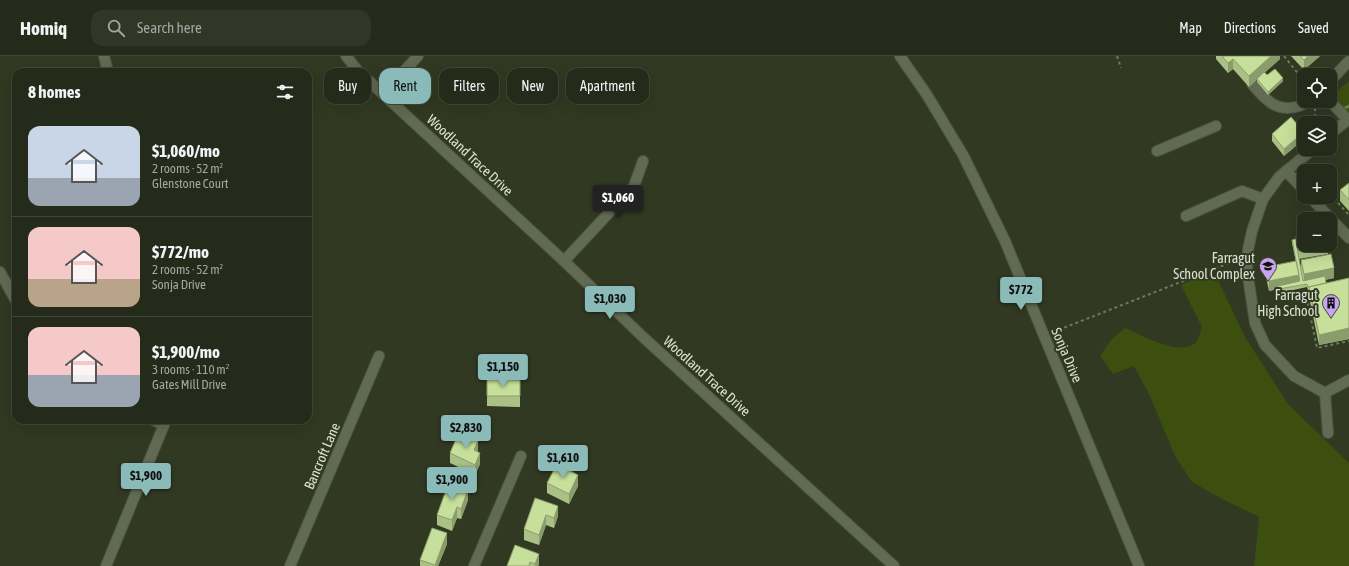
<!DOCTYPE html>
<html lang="en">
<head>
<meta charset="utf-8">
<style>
	body { margin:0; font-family:"Asap Condensed",sans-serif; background:#313727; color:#f1f3f6; height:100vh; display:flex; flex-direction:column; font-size:15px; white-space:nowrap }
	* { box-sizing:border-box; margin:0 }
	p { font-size:13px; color:#a3a7a2 }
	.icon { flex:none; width:22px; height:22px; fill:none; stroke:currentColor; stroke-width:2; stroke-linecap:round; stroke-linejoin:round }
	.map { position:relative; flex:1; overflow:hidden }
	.sheet { position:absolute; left:12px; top:12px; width:300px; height:356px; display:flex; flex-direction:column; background:#252b1a; border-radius:12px; box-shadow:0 4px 16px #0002,0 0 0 1px #424739 }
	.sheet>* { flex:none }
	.banner { position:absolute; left:324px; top:12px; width:380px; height:36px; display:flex; gap:8px }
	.controls { position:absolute; left:1297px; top:12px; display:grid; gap:8px }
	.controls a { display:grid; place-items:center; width:40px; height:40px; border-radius:8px; background:#252b1a; box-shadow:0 4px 16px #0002,0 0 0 1px #424739; font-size:20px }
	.price { position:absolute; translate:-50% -34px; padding:0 9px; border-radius:4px; background:#8bbbb9; color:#111; font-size:13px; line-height:26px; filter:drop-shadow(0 1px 2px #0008) }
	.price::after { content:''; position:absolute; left:50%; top:24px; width:12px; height:9px; margin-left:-6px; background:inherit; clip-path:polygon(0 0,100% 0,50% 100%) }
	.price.active { background:#222; color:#fff }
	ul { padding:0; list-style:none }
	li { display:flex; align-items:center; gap:12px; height:100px; padding:0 16px }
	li+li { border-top:1px solid #424739 }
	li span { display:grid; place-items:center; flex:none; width:112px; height:80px; border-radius:12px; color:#555 }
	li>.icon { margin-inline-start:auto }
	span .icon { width:48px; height:48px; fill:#fffc; stroke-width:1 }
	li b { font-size:17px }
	h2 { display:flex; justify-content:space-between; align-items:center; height:48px; padding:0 16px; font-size:17px }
	.chip { padding:0 14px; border-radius:12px; background:#252b1a; box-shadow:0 4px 16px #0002,0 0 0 1px #424739; font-size:14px; line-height:36px }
	.chip.active { background:#8bbbb9; color:#111 }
	header { display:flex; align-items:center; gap:24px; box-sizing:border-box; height:56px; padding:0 20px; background:#252b1a; border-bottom:1px solid #424739 }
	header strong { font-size:19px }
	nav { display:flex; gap:22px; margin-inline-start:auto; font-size:14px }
	.search { width:280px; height:36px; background:#313727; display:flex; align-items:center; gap:10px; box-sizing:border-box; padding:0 14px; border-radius:12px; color:#a3a7a2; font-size:15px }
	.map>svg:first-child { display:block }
	.green { fill:#3c4f0e }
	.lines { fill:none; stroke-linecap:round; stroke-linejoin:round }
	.stream { stroke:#6b8140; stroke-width:3 }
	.minor-casing { stroke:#4f5642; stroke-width:12 }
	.path { stroke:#707764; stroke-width:2; stroke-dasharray:3 3; stroke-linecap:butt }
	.minor { stroke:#616a52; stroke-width:10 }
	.wall { fill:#aac084 }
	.shaded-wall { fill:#8b9c6c }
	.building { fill:#c6df9a; stroke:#8b9c6c }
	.labels { text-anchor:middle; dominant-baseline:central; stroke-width:4; stroke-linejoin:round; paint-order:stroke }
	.street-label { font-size:14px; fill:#dbe1d3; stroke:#313922 }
	.poi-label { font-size:14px; fill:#dbe1d3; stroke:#313922; text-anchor:end }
</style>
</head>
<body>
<header>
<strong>Homiq</strong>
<div class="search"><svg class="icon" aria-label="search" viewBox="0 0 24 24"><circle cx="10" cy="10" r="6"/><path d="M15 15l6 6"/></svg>Search here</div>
<nav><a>Map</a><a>Directions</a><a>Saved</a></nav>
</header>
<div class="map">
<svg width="1349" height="510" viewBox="0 0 1349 510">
	<rect width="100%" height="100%" fill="#313922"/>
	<!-- green -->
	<g class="green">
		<path d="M1349 25V58L1330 41Z"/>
		<path d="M1216 220 1245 281 1288 348 1349 407V510H1254L1259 461 1222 443 1192 426 1175 400 1149 338 1134 310 1113 318 1100 300 1112 283 1125 272C1141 279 1182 302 1196 286 1199 282 1200 276 1202 271L1181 229 1200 221Z"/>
	</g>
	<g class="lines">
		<!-- stream -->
		<path class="stream" d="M1343 53 1349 50"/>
		<!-- minor casing -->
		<g class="minor-casing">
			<g id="minor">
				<path d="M104 0 108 16"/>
				<path d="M346 0 358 15 564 205 643 281 894 510"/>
				<path d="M900 0 927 39 963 99 1005 185 1139 510"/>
				<path d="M1330 25 1349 5"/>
				<path d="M1252 28C1257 34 1263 41 1270 46 1281 55 1298 53 1309 45"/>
				<path d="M383 38 418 0"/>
				<path d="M1330 45 1348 64"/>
				<path d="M1330 78 1349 63"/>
				<path d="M1313 93 1279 121 1263 143 1252 175 1248 194 1247 214 1255 267 1265 289 1294 320 1325 337"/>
				<path d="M1157 95 1216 70"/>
				<path d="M1286 115 1304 134"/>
				<path d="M1310 141 1349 182"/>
				<path d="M1186 160 1242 135 1263 143"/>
				<path d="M564 205 634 130 643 105"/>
				<path d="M0 216 16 245"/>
				<path d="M1325 337 1328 377"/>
				<path d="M1325 337 1349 324"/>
				<path d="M153 364 164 369"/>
				<path d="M106 510 166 364"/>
				<path d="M290 510 379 300"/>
				<path d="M474 510 521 400"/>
			</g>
		</g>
		<!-- path -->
		<g class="path">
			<path d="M1117 0 1121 12"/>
			<path d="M1284 0 1304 25"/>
			<path d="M1315 67V52"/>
			<path d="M1330 138 1349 159"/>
			<path d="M1310 238 1306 239 1317 292 1349 285"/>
			<path d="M1053 276 1237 204"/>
		</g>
		<!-- minor -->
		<use href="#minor" class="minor"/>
	</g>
	<!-- wall -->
	<g class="wall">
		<path d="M1216 0H1280V3L1265 16 1267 19 1283 25 1268 39 1257 26V23L1249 31 1233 13 1228 17 1216 3Z"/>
		<path d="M1291 0H1320L1304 14Z"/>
		<path d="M1272 78 1304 83 1284 100 1272 85Z"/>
		<path d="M1349 127V155L1340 145V134Z"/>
		<path d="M1296 180 1304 189H1328V198L1299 203 1303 225 1301 214V204L1334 222 1325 224 1326 227 1349 222V283L1319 289 1309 241V234H1308L1307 231 1279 237 1278 233 1269 235 1266 221V211L1296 205 1292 187V184L1296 183Z"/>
		<path d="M487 323 520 324V351L487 350Z"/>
		<path d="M478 396 480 408 475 419 450 407V397Z"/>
		<path d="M547 427 578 430 569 448 547 437Z"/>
		<path d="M468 444 461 463 457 462 452 475 437 469V459Z"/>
		<path d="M558 450V460L554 472 546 469 539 489 524 484V473Z"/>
		<path d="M447 488 438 510H420V504Z"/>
		<path d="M515 489 539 508 538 510H507Z"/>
	</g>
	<!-- shaded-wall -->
	<g class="shaded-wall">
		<path d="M1271 0H1280V3L1249 31V20Z"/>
		<path d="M1308 0H1320L1304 14V4Z"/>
		<path d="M1233 3V13L1228 17V7Z"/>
		<path d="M1283 22V25L1268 39V36Z"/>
		<path d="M1304 76V83L1284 100V93Z"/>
		<path d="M1334 212V222L1304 228V218Z"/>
		<path d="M1299 219V229L1278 230V233L1269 235V225Z"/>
		<path d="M1349 272V283L1319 289V279Z"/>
		<path d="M478 385V396L474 405V394Z"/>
		<path d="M480 397V408L475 419V409Z"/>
		<path d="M578 419V430L569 448V438Z"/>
		<path d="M468 434V444L461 463V453Z"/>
		<path d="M558 450V460L554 472V462Z"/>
		<path d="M457 451V462L452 475V464Z"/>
		<path d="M546 459V469L539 489V479Z"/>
		<path d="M447 477V488L438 510H435Z"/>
		<path d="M539 498V508L538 510H535V508Z"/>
	</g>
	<!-- building -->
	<g class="building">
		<path d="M1222 0H1271L1249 20 1233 3 1228 7Z"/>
		<path d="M1300 0H1308L1304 4Z"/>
		<path d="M1275 13 1283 22 1268 36 1257 23 1264 16 1267 19Z"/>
		<path d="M1291 61 1304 76 1284 93 1272 78Z"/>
		<path d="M1349 127V144L1340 134Z"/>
		<path d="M1304 178V189H1320L1299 193 1296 180Z"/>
		<path d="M1296 183V186L1303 225 1325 220 1326 227 1308 231 1307 228 1279 233 1278 230 1300 225 1292 184Z"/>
		<path d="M1331 198 1334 212 1304 218 1301 204Z"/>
		<path d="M1296 205 1299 219 1269 225 1266 211Z"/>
		<path d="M1349 222V272L1319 279 1309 231Z"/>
		<path d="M487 323 520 324V340H487Z"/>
		<path d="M459 376 478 385 474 394 480 397 475 409 450 397Z"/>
		<path d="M557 408 578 419 569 438 547 427Z"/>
		<path d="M449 426 468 434 461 453 457 451 452 464 437 459Z"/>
		<path d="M535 442 558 450 554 462 546 459 539 479 524 473Z"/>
		<path d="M432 472 447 477 435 509 420 504Z"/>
		<path d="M515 489 539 498 535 508 530 506 529 510H507Z"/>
	</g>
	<!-- icons -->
	<defs>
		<g id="school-pin" transform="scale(0.9)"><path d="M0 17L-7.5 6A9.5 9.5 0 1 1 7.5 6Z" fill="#c7a6ef" stroke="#313922"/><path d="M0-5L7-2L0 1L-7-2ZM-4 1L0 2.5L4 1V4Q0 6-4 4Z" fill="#111"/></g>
		<g id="building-pin" transform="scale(0.9)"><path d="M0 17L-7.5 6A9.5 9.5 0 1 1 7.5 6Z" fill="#c7a6ef" stroke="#313922"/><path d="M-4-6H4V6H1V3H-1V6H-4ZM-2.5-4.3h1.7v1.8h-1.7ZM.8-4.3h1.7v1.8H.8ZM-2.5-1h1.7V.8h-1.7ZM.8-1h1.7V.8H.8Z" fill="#111"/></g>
	</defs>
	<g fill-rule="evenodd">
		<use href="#school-pin" x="1268" y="210"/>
		<use href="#building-pin" x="1331" y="247"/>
	</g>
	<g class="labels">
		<!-- street labels -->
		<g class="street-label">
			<text transform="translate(470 99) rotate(43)">Woodland Trace Drive</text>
			<text transform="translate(1067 299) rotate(67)">Sonja Drive</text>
			<text transform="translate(707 320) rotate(42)">Woodland Trace Drive</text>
			<text transform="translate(322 400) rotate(-67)">Bancroft Lane</text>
		</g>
		<!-- poi labels -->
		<g class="poi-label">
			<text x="1255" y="202">Farragut<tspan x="1255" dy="16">School Complex</tspan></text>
			<text x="1318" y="239">Farragut<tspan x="1318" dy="16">High School</tspan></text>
		</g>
	</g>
</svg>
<div class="controls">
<a><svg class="icon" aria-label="locate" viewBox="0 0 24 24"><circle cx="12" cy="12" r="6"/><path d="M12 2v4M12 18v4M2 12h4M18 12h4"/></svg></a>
<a><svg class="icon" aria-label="layers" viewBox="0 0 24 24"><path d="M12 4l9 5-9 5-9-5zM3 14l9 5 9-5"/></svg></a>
<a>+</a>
<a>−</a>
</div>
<b class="price active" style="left:618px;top:163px">$1,060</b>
<b class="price" style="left:1021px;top:255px">$772</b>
<b class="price" style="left:610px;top:264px">$1,030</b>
<b class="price" style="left:503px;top:332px">$1,150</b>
<b class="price" style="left:466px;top:393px">$2,830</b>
<b class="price" style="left:563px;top:423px">$1,610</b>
<b class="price" style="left:146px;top:441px">$1,900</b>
<b class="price" style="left:452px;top:445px">$1,900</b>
<div class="banner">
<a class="chip">Buy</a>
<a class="chip active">Rent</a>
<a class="chip">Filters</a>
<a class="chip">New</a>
<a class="chip">Apartment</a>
</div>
<section class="sheet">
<h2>8 homes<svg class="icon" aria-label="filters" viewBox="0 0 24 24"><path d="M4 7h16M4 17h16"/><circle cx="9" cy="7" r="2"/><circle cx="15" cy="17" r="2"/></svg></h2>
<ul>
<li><span style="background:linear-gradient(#c9d6e8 65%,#9aa5b1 0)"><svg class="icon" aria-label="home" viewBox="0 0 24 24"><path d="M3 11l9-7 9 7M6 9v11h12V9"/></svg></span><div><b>$1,060/mo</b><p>2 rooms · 52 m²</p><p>Glenstone Court</p></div></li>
<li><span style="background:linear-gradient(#f6c9c9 65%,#b9a48a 0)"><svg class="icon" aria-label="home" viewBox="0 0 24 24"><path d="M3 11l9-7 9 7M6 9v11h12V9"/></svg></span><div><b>$772/mo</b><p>2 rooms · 52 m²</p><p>Sonja Drive</p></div></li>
<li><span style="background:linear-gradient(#f6c9c9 60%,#9aa5b1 0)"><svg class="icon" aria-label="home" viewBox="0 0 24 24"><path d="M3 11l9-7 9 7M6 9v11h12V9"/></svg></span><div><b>$1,900/mo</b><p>3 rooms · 110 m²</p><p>Gates Mill Drive</p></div></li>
</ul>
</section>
</div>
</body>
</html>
